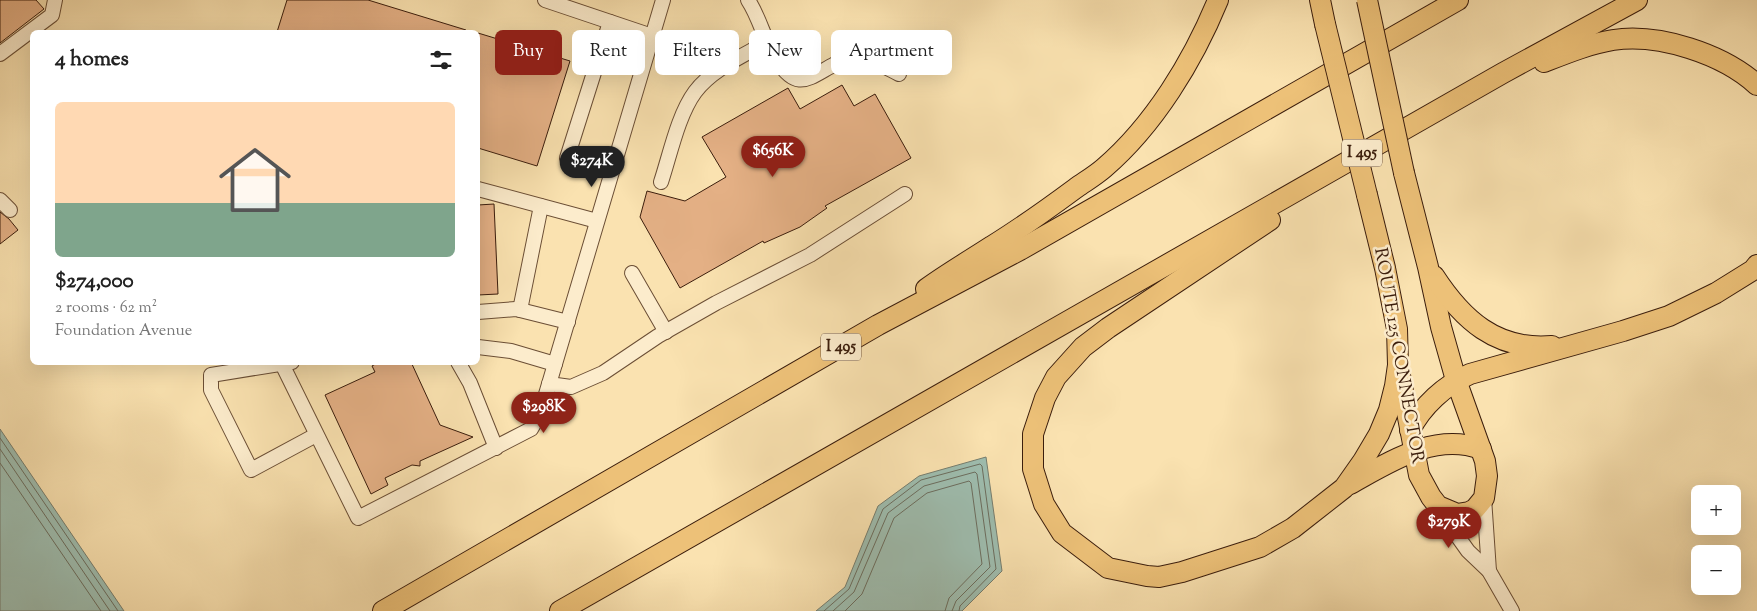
<!DOCTYPE html>
<html lang="en">
<head>
<meta charset="utf-8">
<style>
	body { margin:0; font-family:"Sorts Mill Goudy",serif; background:#f2f2f2; color:#222; height:100vh; display:flex; flex-direction:column; font-size:19px; white-space:nowrap }
	* { box-sizing:border-box; margin:0 }
	p { font-size:16px; color:#767676 }
	.icon { flex:none; width:28px; height:28px; fill:none; stroke:currentColor; stroke-width:2; stroke-linecap:round; stroke-linejoin:round }
	.map { position:relative; flex:1; overflow:hidden }
	.details { position:absolute; left:30px; top:30px; width:450px; height:335px; display:flex; flex-direction:column; background:#fff; border-radius:8px; box-shadow:0 5px 20px #0002 }
	.details>* { flex:none }
	.top-card { position:absolute; left:495px; top:30px; width:475px; height:45px; display:flex; gap:10px }
	.tools { position:absolute; left:1691px; top:485px; display:grid; gap:10px }
	.tools a { display:grid; place-items:center; width:50px; height:50px; border-radius:8px; background:#fff; box-shadow:0 5px 20px #0002; font-size:25px }
	.price { position:absolute; translate:-50% -42px; padding:0 11px; border-radius:18px; background:#8f2418; color:#fff; font-size:16px; line-height:32px; filter:drop-shadow(0 1px 2px #0008) }
	.price::after { content:''; position:absolute; left:50%; top:30px; width:15px; height:11px; margin-left:-8px; background:inherit; clip-path:polygon(0 0,100% 0,50% 100%) }
	.price.on { background:#222; color:#fff }
	ul { padding:0; list-style:none }
	li { display:grid; align-content:center; gap:10px; height:265px; padding:0 25px }
	li span { display:grid; place-items:center; height:155px; border-radius:8px; color:#555 }
	li>.icon { margin-inline-start:auto }
	span .icon { width:90px; height:90px; fill:#fffc; stroke-width:1 }
	li b { font-size:21px }
	h2 { display:flex; justify-content:space-between; align-items:center; height:60px; padding:0 25px; font-size:21px }
	.tag { padding:0 18px; border-radius:8px; background:#fff; box-shadow:0 5px 20px #0002; font-size:18px; line-height:45px }
	.tag.on { background:#8f2418; color:#fff }
	.map>svg:first-child { display:block }
	.water { fill:#9ebdaf; stroke:#767d6e }
	.lines { fill:none; stroke-linecap:round; stroke-linejoin:round }
	.shore { stroke:#6c6d5e; stroke-width:1 }
	.building { fill:#e4b085; stroke:#3b1d0c }
	.minor-casing { stroke:#6b4e35; stroke-width:16 }
	.highway-casing { stroke:#3b1d0c; stroke-width:22 }
	.minor { stroke:#fceccc; stroke-width:14 }
	.highway { stroke:#edc178; stroke-width:20 }
	.highway-bridge-casing { stroke:#3b1d0c; stroke-width:22; stroke-linecap:butt }
	.highway-bridge { stroke:#edc178; stroke-width:20 }
	.labels { text-anchor:middle; dominant-baseline:central; stroke-width:5; stroke-linejoin:round; paint-order:stroke }
	.shield { fill:#fceccc; stroke:#755b46; stroke-width:1 }
	.shield-label { font-size:16px; font-weight:bold; fill:#3b1d0c }
	.street-label { font-size:18px; fill:#3b1d0c; stroke:#fceccc }
</style>
</head>
<body>
<div class="map">
<svg width="1757" height="611" viewBox="0 0 1757 611">
	<rect width="100%" height="100%" fill="#fae2b0"/>
	<filter id="stains"><feTurbulence type="fractalNoise" baseFrequency=".004" numOctaves="4"/><feColorMatrix values="0 0 0 0 .2 0 0 0 0 .09 0 0 0 0 .02 0 0 0 .5 -.17"/></filter>
	<radialGradient id="worn" r=".72"><stop offset=".6" stop-color="#630" stop-opacity="0"/><stop offset="1" stop-color="#630" stop-opacity=".3"/></radialGradient>
	<!-- water -->
	<g class="water">
		<path d="M0 429 124 611H0Z"/>
		<path d="M986 457 1002 571 962 611H816L845 587 878 506 919 476Z"/>
	</g>
	<g class="lines">
		<!-- shore -->
		<g class="shore">
			<path d="M0 438 118 611"/>
			<path d="M0 449 110 611"/>
			<path d="M0 463 101 611"/>
			<path d="M824 611 849 589 883 509 921 480 980 464 982 466 996 569 960 606 959 611"/>
			<path d="M833 611 854 592 888 513 924 486 975 472 977 474 990 567 956 601 952 611"/>
			<path d="M845 611 862 594 894 518 927 493 969 481 971 483 982 564 949 598 945 611"/>
		</g>
	</g>
	<!-- building -->
	<g class="building">
		<path d="M0 0H36L44 9 0 43Z"/>
		<path d="M287 0H368L466 30V32H277Z"/>
		<path d="M478 33 570 61 537 166 478 148Z"/>
		<path d="M842 85 854 106 875 94 911 158 825 206 827 208 800 227 764 243 763 241 680 288 640 217 647 191 685 201 726 177 702 137 788 88 800 109Z"/>
		<path d="M494 204 498 294 478 295V205Z"/>
		<path d="M0 212 9 219 18 230 0 244Z"/>
		<path d="M379 362H411L440 425 473 437 420 461V466L412 465 385 478 388 485 371 494 325 395 375 372 372 366Z"/>
	</g>
	<g class="lines">
		<!-- minor casing -->
		<g class="minor-casing">
			<g id="minor">
				<path d="M545 0 652 36"/>
				<path d="M748 0C760 18 764 40 776 59 797 92 807 79 835 64 839 62 844 58 849 58 868 56 883 66 899 74"/>
				<path d="M0 54 52 15 55 0"/>
				<path d="M567 158 610 22"/>
				<path d="M661 182C670 155 678 115 695 92 712 69 743 56 767 42"/>
				<path d="M478 189 597 221"/>
				<path d="M0 200 10 210"/>
				<path d="M632 273 666 332"/>
				<path d="M520 310 541 206"/>
				<path d="M478 312 516 309 568 322"/>
				<path d="M478 347 511 351 555 364"/>
				<path d="M292 362 211 375V390L251 470 316 435"/>
				<path d="M458 362 470 383 496 448"/>
				<path d="M282 364 358 518 531 429 541 411 663 0"/>
				<path d="M549 384 571 387 603 373 658 336 716 303 810 255 905 194"/>
				<path d="M1484 498 1489 571"/>
				<path d="M1438 506 1443 516 1468 551 1489 571 1512 611"/>
			</g>
		</g>
		<!-- highway casing -->
		<g class="highway-casing">
			<g id="highway">
				<path d="M1320 0 1325 24"/>
				<path d="M1544 62C1567 53 1589 44 1613 40 1659 33 1723 54 1757 85"/>
				<path d="M1367 195 1385 268 1397 329 1398 365 1419 475 1431 497 1438 506 1457 514 1469 512 1475 509 1484 498 1487 476 1485 461 1456 380 1441 327 1428 267 1404 173"/>
				<path d="M1270 220 1108 328 1083 347 1056 377 1045 398 1033 434V469L1044 504 1062 533 1108 568 1147 576 1159 577 1182 572 1260 547 1293 528 1344 488 1363 461 1379 434 1389 410 1395 386 1398 365"/>
				<path d="M1434 276C1462 319 1496 351 1552 346"/>
				<path d="M926 289C948 273 969 261 992 246 1021 228 1049 208 1076 188 1086 181 1096 175 1104 168 1154 125 1193 61 1218 0"/>
				<path d="M1410 430C1422 406 1445 385 1470 374L1623 331 1669 316 1716 293 1753 270 1757 265"/>
				<path d="M1350 484C1390 462 1434 432 1481 449"/>
				<path d="M383 611 878 325 1020 250 1458 0"/>
				<path d="M560 611 1503 73 1637 0"/>
			</g>
		</g>
		<!-- minor -->
		<use href="#minor" class="minor"/>
		<!-- highway -->
		<use href="#highway" class="highway"/>
		<!-- highway-bridge casing -->
		<g class="highway-bridge-casing">
			<g id="highway-bridge">
				<path d="M1367 0 1404 173"/>
				<path d="M1325 24 1367 195"/>
			</g>
		</g>
		<!-- highway-bridge -->
		<use href="#highway-bridge" class="highway-bridge"/>
	</g>
	<g class="labels">
		<!-- shield labels -->
		<g class="shield">
			<rect x="1342" y="139.5" width="40" height="27" rx="4"/>
			<rect x="821" y="333.5" width="40" height="27" rx="4"/>
		</g>
		<g class="shield-label">
			<text x="1362" y="153">I 495</text>
			<text x="841" y="347">I 495</text>
		</g>
		<!-- street labels -->
		<g class="street-label">
			<text transform="translate(1398 356) rotate(80)">ROUTE 125 CONNECTOR</text>
		</g>
	</g>
	<rect width="100%" height="100%" filter="url(#stains)"/>
	<rect width="100%" height="100%" fill="url(#worn)"/>
</svg>
<div class="tools">
<a>+</a>
<a>−</a>
</div>
<b class="price" style="left:773px;top:178px">$656K</b>
<b class="price on" style="left:592px;top:188px">$274K</b>
<b class="price" style="left:544px;top:434px">$298K</b>
<b class="price" style="left:1449px;top:549px">$279K</b>
<div class="top-card">
<a class="tag on">Buy</a>
<a class="tag">Rent</a>
<a class="tag">Filters</a>
<a class="tag">New</a>
<a class="tag">Apartment</a>
</div>
<section class="details">
<h2>4 homes<svg class="icon" aria-label="filters" viewBox="0 0 24 24"><path d="M4 7h16M4 17h16"/><circle cx="9" cy="7" r="2"/><circle cx="15" cy="17" r="2"/></svg></h2>
<ul>
<li><span style="background:linear-gradient(#ffd9b3 65%,#7fa58c 0)"><svg class="icon" aria-label="home" viewBox="0 0 24 24"><path d="M3 11l9-7 9 7M6 9v11h12V9"/></svg></span><div><b>$274,000</b><p>2 rooms · 62 m²</p><p>Foundation Avenue</p></div></li>
</ul>
</section>
</div>
</body>
</html>
